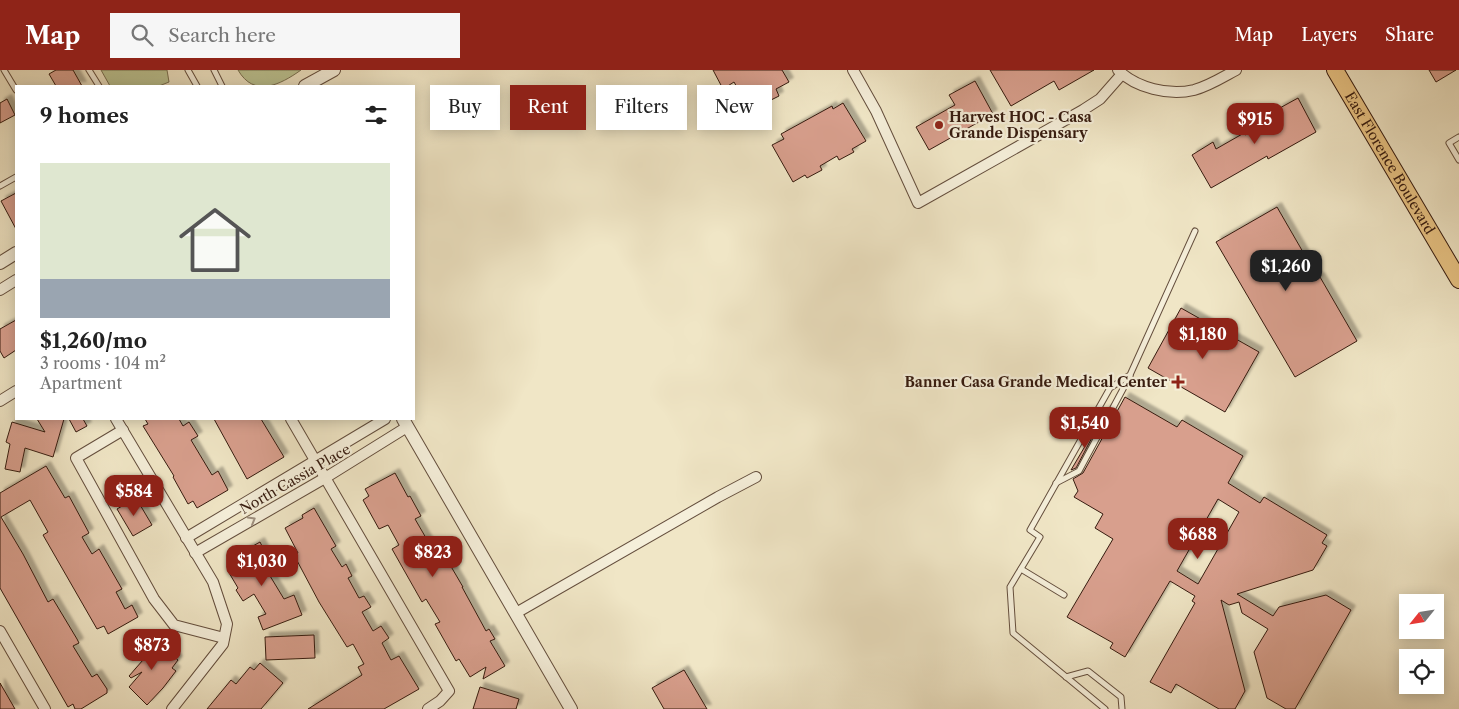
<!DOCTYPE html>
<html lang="en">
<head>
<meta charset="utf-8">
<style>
	body { margin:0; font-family:"Libre Caslon Text",serif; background:#f6f6f6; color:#222; height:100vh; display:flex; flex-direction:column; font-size:19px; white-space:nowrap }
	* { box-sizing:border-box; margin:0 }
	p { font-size:16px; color:#767676 }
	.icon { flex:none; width:28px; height:28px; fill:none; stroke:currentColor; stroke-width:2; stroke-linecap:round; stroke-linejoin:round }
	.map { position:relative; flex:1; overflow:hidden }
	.drawer { position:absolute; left:15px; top:15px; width:400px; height:335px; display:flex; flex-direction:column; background:#fff; border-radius:0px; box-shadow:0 2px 12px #0003 }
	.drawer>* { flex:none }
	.banner { position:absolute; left:430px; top:15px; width:475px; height:45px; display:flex; gap:10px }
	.needle { width:32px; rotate:240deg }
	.fabs { position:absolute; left:1399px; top:524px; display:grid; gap:10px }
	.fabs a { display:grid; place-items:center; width:45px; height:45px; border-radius:0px; background:#fff; box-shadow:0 2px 12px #0003; font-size:25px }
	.price { position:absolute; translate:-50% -42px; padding:0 11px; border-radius:10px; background:#8f2418; color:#fff; font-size:16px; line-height:32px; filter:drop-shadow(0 1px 2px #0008) }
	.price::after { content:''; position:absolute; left:50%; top:30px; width:15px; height:11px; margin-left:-8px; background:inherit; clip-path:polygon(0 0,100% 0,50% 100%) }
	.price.current { background:#222; color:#fff }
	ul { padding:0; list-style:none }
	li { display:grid; align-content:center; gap:10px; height:265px; padding:0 25px }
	li span { display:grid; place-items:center; height:155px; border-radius:0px; color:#555 }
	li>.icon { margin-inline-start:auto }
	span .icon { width:90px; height:90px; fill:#fffc; stroke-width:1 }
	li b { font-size:21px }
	h2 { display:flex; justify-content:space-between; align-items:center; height:60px; padding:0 25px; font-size:21px }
	.tag { padding:0 18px; border-radius:0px; background:#fff; box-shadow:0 2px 12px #0003; font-size:18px; line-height:45px }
	.tag.current { background:#8f2418; color:#fff }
	header { display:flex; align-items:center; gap:30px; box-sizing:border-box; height:70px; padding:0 25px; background:#8f2418; color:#fff }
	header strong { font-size:24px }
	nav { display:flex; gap:28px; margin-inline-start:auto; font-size:18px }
	.search { width:350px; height:45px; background:#f6f6f6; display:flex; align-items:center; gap:12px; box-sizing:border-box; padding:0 18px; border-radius:0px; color:#767676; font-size:19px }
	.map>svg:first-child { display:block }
	.green { fill:#bcc493; stroke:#797051 }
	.building { fill:#d89f8d; stroke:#361b0f; fill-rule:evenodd; filter:url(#shadow) }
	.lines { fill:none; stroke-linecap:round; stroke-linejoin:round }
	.service-casing { stroke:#644e3d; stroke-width:7 }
	.minor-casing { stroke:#644e3d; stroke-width:12 }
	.tertiary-casing { stroke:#644e3d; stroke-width:14 }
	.primary-casing { stroke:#361b0f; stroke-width:18 }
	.service { stroke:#f5efda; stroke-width:5 }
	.minor { stroke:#f5efda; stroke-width:10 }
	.tertiary { stroke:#f5efda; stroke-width:12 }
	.primary { stroke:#e8c383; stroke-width:16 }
	.oneway { stroke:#9f907f }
	.poi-dot { fill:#8f2418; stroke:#f5efda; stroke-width:2 }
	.labels { text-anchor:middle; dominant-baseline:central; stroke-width:4.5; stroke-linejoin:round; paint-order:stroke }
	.poi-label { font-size:14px; font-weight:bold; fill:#361b0f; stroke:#f5efda; text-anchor:start }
	.street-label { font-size:14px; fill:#361b0f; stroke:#f5efda }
</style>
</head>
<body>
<header>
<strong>Map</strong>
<div class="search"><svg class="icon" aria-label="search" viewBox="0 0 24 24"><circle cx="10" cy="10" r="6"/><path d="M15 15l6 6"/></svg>Search here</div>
<nav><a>Map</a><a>Layers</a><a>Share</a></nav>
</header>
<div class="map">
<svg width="1459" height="639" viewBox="0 0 1459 639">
	<defs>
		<filter id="shadow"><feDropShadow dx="4.5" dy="-4.5" stdDeviation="1" flood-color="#0004"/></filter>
	</defs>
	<rect width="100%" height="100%" fill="#f0e6c6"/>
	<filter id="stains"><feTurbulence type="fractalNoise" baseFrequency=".004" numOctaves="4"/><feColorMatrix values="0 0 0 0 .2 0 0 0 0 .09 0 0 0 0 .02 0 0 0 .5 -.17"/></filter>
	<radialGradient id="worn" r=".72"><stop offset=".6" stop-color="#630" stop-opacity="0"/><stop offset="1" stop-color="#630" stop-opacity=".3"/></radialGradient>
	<!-- green -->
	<g class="green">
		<path d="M101 0H167L169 12 159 16H110Z"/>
		<path d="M238 0H301C280 15 254 28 238 0Z"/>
	</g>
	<!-- building -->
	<g class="building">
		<path d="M56 0H73L82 16H56L49 4Z"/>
		<path d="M713 0H782L789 12 776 19 779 26 767 32 765 28 748 37 734 12 723 19Z"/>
		<path d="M990 0H1094L1059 20 1054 11 1011 36Z"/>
		<path d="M1429 0H1456L1436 12Z"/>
		<path d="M975 11 993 44 929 80 916 57 955 35 949 25Z"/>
		<path d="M1298 28 1316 62 1268 89 1267 86 1211 118 1192 85 1213 72 1216 79 1244 63 1245 65 1282 45 1278 39Z"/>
		<path d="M7 29 15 45 0 53V33Z"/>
		<path d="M843 33 866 71 852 79 854 82 839 90 837 86 820 96 822 100 807 108 805 105 793 112 772 75 784 69 781 64 832 36 833 39Z"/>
		<path d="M16 123V159L1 131Z"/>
		<path d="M1277 137 1318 208 1320 207 1357 271 1295 307 1216 172Z"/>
		<path d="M1181 238 1259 282 1225 342 1148 298Z"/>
		<path d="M16 250V280L4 288 0 281V259Z"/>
		<path d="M1125 327 1177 357 1182 350 1243 386 1228 413 1260 433 1264 427 1327 465 1322 473 1327 476 1313 500 1237 524 1273 546 1279 537 1326 525 1351 540 1295 639H1286L1267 628 1254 582 1268 559 1242 543 1239 532 1229 535 1221 530 1245 621 1235 639H1219L1176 614 1171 623 1150 612 1195 533 1192 531 1195 526 1170 511 1125 587 1110 578 1113 573 1067 547 1113 469 1095 458 1103 444 1074 427 1078 421 1073 409 1083 403ZM1218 429 1239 442 1198 514 1177 501Z"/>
		<path d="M1107 339 1076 398 1071 400Z"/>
		<path d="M37 349H64L53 387 25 378 20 402 5 399 10 374 6 372 12 352 45 362Z"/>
		<path d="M69 349H83L87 356 76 362Z"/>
		<path d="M145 349H179L183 356 189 352 198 366 191 370 212 405 218 401 228 420 197 438 193 431 188 434 173 407 174 406 143 356 148 354Z"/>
		<path d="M214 349H261L284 387 247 409Z"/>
		<path d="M46 396 65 428 69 426 89 463 82 467 92 484 99 479 122 519 116 522 125 539 132 535 138 547 108 564 104 556 97 559 43 465 48 462 30 430 1 447 23 484 48 532 53 529 77 569 79 573 73 576 92 607 97 604 107 619V623L81 639H75L73 634 68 637 0 518V423Z"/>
		<path d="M395 403 408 427 410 426 421 446 415 449 433 480 439 476 463 517H462L486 561 489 559 495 569 490 571 505 596 483 609 486 597 470 607 459 589 456 591 435 554 440 552 426 529 422 532 392 479 399 475 388 455 379 459 363 430 369 426 365 419Z"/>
		<path d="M136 428 152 455 133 466 117 439Z"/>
		<path d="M314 438 336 476 331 479 342 497 346 494 352 506 348 508 359 528 364 526 371 537 362 542 373 561 381 556 389 568 382 573 391 590 399 586 419 619 384 639H308L362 605 358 597 364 594 353 574 347 577 319 532 294 485 298 483 285 458 303 448 302 445Z"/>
		<path d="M260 472 270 492 264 496 284 529 294 525 302 545 263 560 258 547 266 544 254 524 243 531 236 520 238 518 228 501 234 497 230 489Z"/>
		<path d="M314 565 315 588 266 590 265 567Z"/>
		<path d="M149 567 178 590 172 598 176 601 163 618 147 635 129 617 142 602 131 608 129 606 143 590 136 584Z"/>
		<path d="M260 593 283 613 261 639H207L231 610 236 614 250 597 254 600Z"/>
		<path d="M684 600 707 639H664L652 618Z"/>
		<path d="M0 613 15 639H0Z"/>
		<path d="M480 617 519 629 516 639H473Z"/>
	</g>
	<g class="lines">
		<!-- service casing -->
		<g class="service-casing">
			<g id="service">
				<path d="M4 0 16 20"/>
				<path d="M89 0 99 16"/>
				<path d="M188 0 197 16"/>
				<path d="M214 0 222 16"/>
				<path d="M1459 67 1449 73 1459 90"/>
				<path d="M0 116 16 107"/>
				<path d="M1056 413 1079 401 1130 306"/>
				<path d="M1021 499 1064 525"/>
				<path d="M1066 607 1088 601 1121 627 1122 639"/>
				<path d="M1105 639 1013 563 1010 517 1040 467 1030 460 1110 318 1130 305 1195 161"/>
			</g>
		</g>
		<!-- minor casing -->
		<g class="minor-casing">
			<g id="minor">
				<path d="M853 0 876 41 918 133 1083 40 1100 29 1122 4"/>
				<path d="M1118 0C1136 18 1169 26 1194 20 1209 16 1223 7 1236 0"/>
				<path d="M0 220 16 210"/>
				<path d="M0 331 16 321"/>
				<path d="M116 349 213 512 227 554 223 574 172 639"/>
				<path d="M291 349 449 621 440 631 428 639"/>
				<path d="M123 360 76 388 154 529 174 555 224 568"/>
				<path d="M186 468 385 349"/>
				<path d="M195 483 325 408 407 357"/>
				<path d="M516 543 718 427 756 407"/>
				<path d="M0 561 45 639"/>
			</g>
		</g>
		<!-- tertiary casing -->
		<g class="tertiary-casing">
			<g id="tertiary">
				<path d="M305 16 334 0"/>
				<path d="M0 193 16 183"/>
				<path d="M403 349 571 639"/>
			</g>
		</g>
		<!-- primary casing -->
		<g class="primary-casing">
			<g id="primary">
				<path id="s1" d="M1335 0 1459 210"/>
			</g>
		</g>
		<!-- service -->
		<use href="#service" class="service"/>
		<!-- minor -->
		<use href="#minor" class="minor"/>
		<!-- tertiary -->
		<use href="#tertiary" class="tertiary"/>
		<!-- primary -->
		<use href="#primary" class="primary"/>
	</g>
	<!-- one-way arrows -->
	<defs><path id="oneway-chevron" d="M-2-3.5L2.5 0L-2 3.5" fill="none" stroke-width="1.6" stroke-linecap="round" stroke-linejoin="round" transform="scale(1.25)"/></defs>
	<use class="oneway" href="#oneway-chevron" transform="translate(252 450) rotate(-30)"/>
	<!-- markers -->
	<g class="poi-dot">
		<circle cx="939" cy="55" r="5"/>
		<path d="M1175.5 304.5h5v5h5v5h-5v5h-5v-5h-5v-5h5z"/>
	</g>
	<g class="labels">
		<!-- poi labels -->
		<g class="poi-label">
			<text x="949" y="47">Harvest HOC - Casa<tspan x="949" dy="16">Grande Dispensary</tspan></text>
			<text x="1167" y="312" text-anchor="end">Banner Casa Grande Medical Center</text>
		</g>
		<!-- street labels -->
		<g class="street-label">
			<text stroke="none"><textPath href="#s1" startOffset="108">East Florence Boulevard</textPath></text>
			<text transform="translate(295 409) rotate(-30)">North Cassia Place</text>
		</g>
	</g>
	<rect width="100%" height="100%" filter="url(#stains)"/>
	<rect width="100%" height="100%" fill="url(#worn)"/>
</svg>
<div class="fabs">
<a><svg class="needle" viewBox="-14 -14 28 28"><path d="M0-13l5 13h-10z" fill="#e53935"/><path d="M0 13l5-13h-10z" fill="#767676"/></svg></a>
<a><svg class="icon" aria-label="locate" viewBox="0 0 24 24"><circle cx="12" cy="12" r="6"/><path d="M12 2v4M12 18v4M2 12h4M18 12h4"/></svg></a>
</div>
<b class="price" style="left:1255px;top:75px">$915</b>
<b class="price current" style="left:1286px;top:222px">$1,260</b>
<b class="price" style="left:1203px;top:290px">$1,180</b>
<b class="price" style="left:1085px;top:379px">$1,540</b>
<b class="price" style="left:134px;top:447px">$584</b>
<b class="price" style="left:1198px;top:490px">$688</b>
<b class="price" style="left:433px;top:508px">$823</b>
<b class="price" style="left:262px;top:517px">$1,030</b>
<b class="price" style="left:152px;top:601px">$873</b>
<div class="banner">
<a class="tag">Buy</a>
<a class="tag current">Rent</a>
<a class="tag">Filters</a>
<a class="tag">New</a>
</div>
<section class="drawer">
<h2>9 homes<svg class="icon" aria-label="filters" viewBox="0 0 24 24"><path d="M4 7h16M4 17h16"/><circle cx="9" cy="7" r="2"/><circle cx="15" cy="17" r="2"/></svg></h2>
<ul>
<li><span style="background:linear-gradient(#dfe7d0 75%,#9aa5b1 0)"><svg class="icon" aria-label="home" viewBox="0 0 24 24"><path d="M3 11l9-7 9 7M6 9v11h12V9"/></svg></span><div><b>$1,260/mo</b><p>3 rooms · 104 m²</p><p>Apartment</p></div></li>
</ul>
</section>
</div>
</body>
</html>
